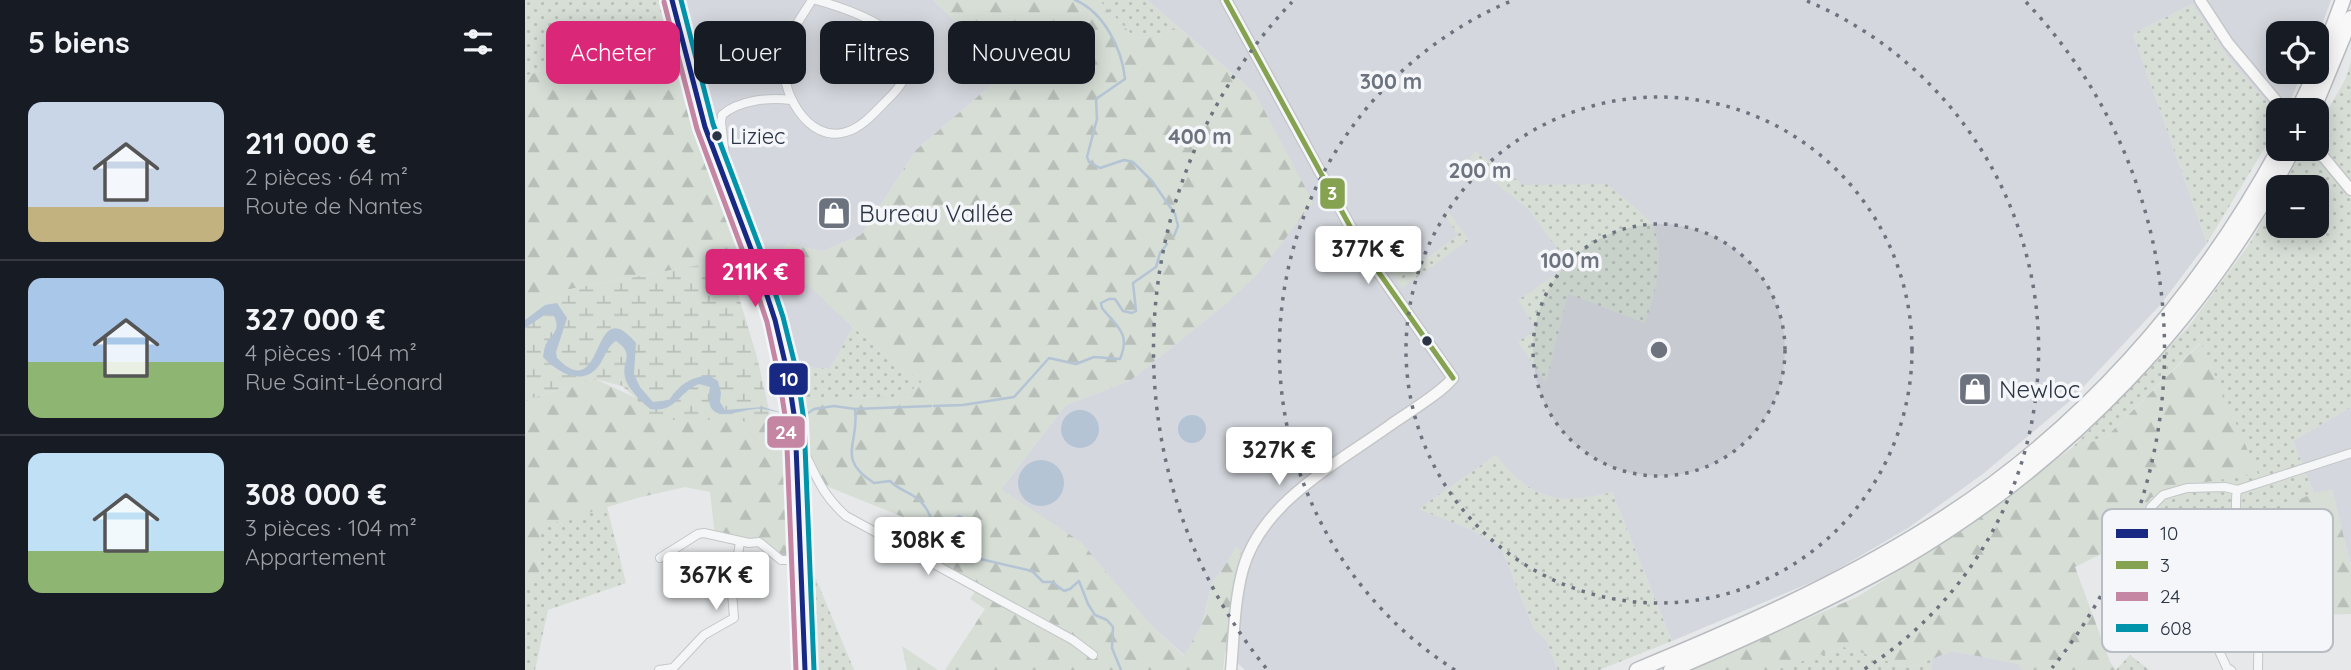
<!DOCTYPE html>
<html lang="fr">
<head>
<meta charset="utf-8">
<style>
	body { margin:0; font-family:Quicksand,sans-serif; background:#242831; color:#f1f3f6; height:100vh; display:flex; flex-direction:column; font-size:26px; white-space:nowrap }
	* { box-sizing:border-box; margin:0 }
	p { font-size:23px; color:#9ea1a6 }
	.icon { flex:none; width:38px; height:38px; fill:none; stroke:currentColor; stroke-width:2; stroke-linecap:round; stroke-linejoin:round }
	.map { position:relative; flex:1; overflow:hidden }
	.details { display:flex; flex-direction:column; background:#171b24; width:525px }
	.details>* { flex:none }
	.top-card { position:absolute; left:21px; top:21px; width:665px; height:63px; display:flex; gap:14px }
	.tools { position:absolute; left:1741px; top:21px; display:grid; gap:14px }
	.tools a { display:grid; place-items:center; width:63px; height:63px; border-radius:14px; background:#171b24; box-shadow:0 4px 18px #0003; font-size:35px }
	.price { position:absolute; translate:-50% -60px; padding:0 16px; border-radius:7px; background:#fff; color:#222; font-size:23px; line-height:46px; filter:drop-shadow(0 2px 4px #0008) }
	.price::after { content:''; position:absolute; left:50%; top:42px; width:21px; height:16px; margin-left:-10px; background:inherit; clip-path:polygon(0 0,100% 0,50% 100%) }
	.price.current { background:#db2777; color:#fff }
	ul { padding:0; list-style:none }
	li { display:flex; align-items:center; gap:21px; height:175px; padding:0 28px }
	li+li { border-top:2px solid #363941 }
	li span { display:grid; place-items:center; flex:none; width:196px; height:140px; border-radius:14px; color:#555 }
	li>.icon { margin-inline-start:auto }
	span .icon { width:84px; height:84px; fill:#fffc; stroke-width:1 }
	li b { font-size:30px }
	h2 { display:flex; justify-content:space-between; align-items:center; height:84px; padding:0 28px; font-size:30px }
	.tag { padding:0 24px; border-radius:14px; background:#171b24; box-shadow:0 4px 18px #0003; font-size:24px; line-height:63px }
	.tag.current { background:#db2777; color:#fff }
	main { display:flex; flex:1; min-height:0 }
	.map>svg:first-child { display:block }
	.built { fill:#d4d7dd }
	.grass { fill:url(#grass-dots) }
	.forest { fill:url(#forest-firs) }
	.wetland { fill:url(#wetland-marsh) }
	.water { fill:#b4c4d5 }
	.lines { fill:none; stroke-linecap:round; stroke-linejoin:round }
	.stream { stroke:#b4c4d5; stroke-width:2.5 }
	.street-casing { stroke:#c4c6c8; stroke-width:10 }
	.secondary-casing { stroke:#c4c6c8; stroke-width:13 }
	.highway-casing { stroke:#b8bbbf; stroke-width:17 }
	.street { stroke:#f5f6f7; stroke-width:8 }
	.secondary { stroke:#f8f8f8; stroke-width:10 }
	.highway { stroke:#f8f8f8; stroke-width:14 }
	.bus-1-casing { stroke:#f4f6f9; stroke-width:10 }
	.bus-2-casing { stroke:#f4f6f9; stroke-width:10 }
	.bus-3-casing { stroke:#f4f6f9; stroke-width:10 }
	.bus-4-casing { stroke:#f4f6f9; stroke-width:10 }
	.bus-1 { stroke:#172983; stroke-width:5 }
	.bus-2 { stroke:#85a250; stroke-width:5 }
	.bus-3 { stroke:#c486a3; stroke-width:5 }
	.bus-4 { stroke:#0094ab; stroke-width:5 }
	.ring { fill:none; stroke:#6c737f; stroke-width:3.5; stroke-dasharray:3.5 7 }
	.bus-dot { fill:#2b3445; stroke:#f4f6f9; stroke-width:2.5 }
	.labels { text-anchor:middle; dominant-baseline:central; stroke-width:7; stroke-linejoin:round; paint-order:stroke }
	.bus-label { font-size:22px; fill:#2b3445; stroke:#f4f6f9; text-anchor:start }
	.poi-label { font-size:24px; fill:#2b3445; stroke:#f4f6f9; text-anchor:start }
	.key { fill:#f4f6f9; stroke:#b8bcc3; stroke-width:2 }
	.key-label { font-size:19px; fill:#2b3445 }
	.centre { fill:#6c737f; stroke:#f4f6f9; stroke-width:3.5 }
	.ring-label { font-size:21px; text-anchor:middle; font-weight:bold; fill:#6c737f; stroke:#f4f6f9; stroke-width:7; stroke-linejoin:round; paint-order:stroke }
	.line-badge { stroke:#f4f6f9; stroke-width:2.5 }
	.badge-label { font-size:19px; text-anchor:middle; font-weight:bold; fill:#fff }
</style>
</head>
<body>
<main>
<section class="details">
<h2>5 biens<svg class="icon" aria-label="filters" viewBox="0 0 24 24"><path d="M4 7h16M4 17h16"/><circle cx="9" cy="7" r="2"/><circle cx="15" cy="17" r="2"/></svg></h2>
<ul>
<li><span style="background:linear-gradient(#c9d6e8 75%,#c2b280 0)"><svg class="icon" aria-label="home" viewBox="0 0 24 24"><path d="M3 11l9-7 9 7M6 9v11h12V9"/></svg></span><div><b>211 000 €</b><p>2 pièces · 64 m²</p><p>Route de Nantes</p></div></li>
<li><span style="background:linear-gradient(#a9c7e8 60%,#8fb573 0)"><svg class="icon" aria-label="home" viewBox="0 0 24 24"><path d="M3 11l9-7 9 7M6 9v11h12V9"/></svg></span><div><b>327 000 €</b><p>4 pièces · 104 m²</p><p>Rue Saint-Léonard</p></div></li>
<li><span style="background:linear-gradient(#bfe0f5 70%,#8fb573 0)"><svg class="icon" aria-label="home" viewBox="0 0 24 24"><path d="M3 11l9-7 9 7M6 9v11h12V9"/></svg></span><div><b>308 000 €</b><p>3 pièces · 104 m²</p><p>Appartement</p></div></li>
</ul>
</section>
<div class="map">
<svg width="1826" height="670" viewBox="0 0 1826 670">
	<defs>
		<pattern id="grass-dots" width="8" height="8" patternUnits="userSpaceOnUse" patternTransform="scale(1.75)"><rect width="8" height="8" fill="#d6ded6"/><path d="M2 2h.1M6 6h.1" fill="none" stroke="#b8bfb9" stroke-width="1.8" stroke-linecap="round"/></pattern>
		<pattern id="forest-firs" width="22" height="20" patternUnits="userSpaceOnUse" patternTransform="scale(1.75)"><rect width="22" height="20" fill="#d6ded6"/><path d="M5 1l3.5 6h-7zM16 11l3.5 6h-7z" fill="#b8bfb9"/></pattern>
		<pattern id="wetland-marsh" width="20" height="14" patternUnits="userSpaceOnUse" patternTransform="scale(1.75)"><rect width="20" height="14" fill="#d6ded6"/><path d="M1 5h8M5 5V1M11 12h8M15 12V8" fill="none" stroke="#b8bfb9"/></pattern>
	</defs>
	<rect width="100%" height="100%" fill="#e6e8ea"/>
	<!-- built -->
	<g class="built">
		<path d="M143 0H408L470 58 473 79 391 150 336 235 298 251 262 244 255 255 266 263 279 281 328 327 305 369 278 367 279 401 264 397 243 309 187 159 167 98Z"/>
		<path d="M622 0H1806L1792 39V33H1754V72H1778L1761 110H1754L1753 115 1704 59 1667 4 1608 34 1682 243 1636 304 1546 400 1459 473 1383 528 1299 577 1147 641 1087 492 1061 499 1034 500 1008 490 987 475 971 455 894 509 945 529 976 547 1009 629 1021 640 1033 670H720L699 651 709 574 717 551 710 547 707 555 687 583 676 626 660 656 476 489 541 405 606 380 703 302 760 239 730 93Z"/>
		<path d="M1826 407V566L1807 490 1789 493 1768 441Z"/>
		<path d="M1427 651 1494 664 1497 670H1407V659Z"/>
	</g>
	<!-- grass -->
	<g class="grass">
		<path d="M0 0H143L150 30 0 76Z"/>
		<path d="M574 0H622L652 26 633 38 609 37Z"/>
		<path d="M1667 4 1704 59 1753 115V126L1682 243 1608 34Z"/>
		<path d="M1826 61V180L1792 139V129L1821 78Z"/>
		<path d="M1779 149H1783L1813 180 1826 199V407L1768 441 1789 493 1759 506 1797 615H1786L1750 520 1688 546V621L1660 618 1645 603 1628 559 1626 518 1616 511C1634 486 1653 486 1682 480L1675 343 1580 438 1548 447 1665 325 1725 243 1753 193 1754 226H1792V187H1757Z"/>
		<path d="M950 151 999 185 1082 184C1091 192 1122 215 1127 225 1142 254 1130 295 1120 323L1043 294 1021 383 993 342 1011 329 993 300 1044 265 1003 209 943 161Z"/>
		<path d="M924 212 944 240 877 288 863 269 868 265 872 270 894 254 899 260 933 235 920 215Z"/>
		<path d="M241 269 244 272 260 317 271 380 240 273Z"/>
		<path d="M328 327 375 367 398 381 378 397 300 398 279 401 278 367 305 369Z"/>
		<path d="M971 455C1006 499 1033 506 1087 492L1147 641 1074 670H1033L1021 640 1009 629 976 547 945 529 893 509Z"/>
		<path d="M82 507 101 583 23 610 10 670H0V579L15 583 13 565 16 527Z"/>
		<path d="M284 562 329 670H289Z"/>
		<path d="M1319 647 1384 668 1407 659V670H1251Z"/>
		<path d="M1605 655 1624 670H1591Z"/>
	</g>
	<!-- forest -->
	<g class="forest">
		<path d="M408 0H574L609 37 633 38 652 26 730 93 788 202 734 273 703 302 606 380 541 405 476 489 556 542 628 627 659 656 676 626 687 583 707 555 710 546 717 551 709 574 698 670H420L460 609 445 599 455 584 409 560 415 532 279 477V401L300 398 378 397 397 382 375 367 312 313 279 281 266 263 255 255 262 244 298 251 336 235 391 150 473 79 470 58Z"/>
		<path d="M150 30C169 105 192 171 220 243L213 249 174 265 35 291 0 319V76Z"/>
		<path d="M1676 343 1733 474 1648 487 1626 498 1616 511 1587 524 1580 552 1550 567 1585 662 1591 670H1497L1493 664 1427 651 1384 668 1319 647 1251 670H1165L1332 597 1440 529 1548 447 1580 438Z"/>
		<path d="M70 379 111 398 198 420 262 418 268 559 256 560 233 542 190 535 185 492 160 487 112 498 17 527 13 565 16 584 0 579V403L4 399Z"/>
		<path d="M1807 489 1826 566V614L1797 615 1759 506 1789 493Z"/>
		<path d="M377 646 413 670H382Z"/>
	</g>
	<!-- wetland -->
	<path class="wetland" d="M201 254 232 357 247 423 198 420H125L111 398 97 386 70 379 4 399 0 403V319L35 291 174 265Z"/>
	<!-- water -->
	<g class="water">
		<path d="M32 303 42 318 31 352 32 358C81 408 65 288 111 343L109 374 115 387 128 402 144 400C156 384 162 379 183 375L193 381 196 393 195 402 200 410 238 407 258 413C249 412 239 408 230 409 207 412 178 426 185 387L174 384C153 392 152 413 125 409 117 402 102 388 100 377 96 360 111 355 91 341 83 346 80 356 75 364 59 388 33 373 18 357 18 356 20 345 21 344 27 333 36 331 29 316L21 314 0 328V320L20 305Z"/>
		<circle cx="555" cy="429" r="19"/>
		<circle cx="667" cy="429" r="14"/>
		<circle cx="516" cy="483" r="23"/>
	</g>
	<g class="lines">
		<!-- stream -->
		<g class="stream">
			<path d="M550 0C579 12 597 49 600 79L571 99 572 119 562 157 564 162 575 168 599 160 608 162 627 181 650 214 653 226 649 236"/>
			<path d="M409 406 438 405 489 397 524 358 551 364 569 357 595 359C606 333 592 327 577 308L576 303 584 299H590L598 311 607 313 611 311 608 283 631 267 635 253 642 244"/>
			<path d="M330 409C335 444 310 458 349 483L365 481C374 490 384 492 393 499 412 514 400 537 434 516 450 523 438 541 451 558L507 571 518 582H527L539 591 545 589 554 581 563 604 570 615 582 620 588 627 587 648 596 670"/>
			<path d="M280 415 289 409 309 406 330 409 406 406"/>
		</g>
		<!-- street casing -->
		<g class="street-casing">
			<g id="street">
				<path d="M287 0C276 18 261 37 259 57 254 89 282 144 321 132 338 127 351 111 363 99 423 43 334 12 291 0"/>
				<path d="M202 174 196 122 197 115C214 100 245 97 266 100"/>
				<path d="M271 453 282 458C294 483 300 497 321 516L548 640 568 655"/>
				<path d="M135 558 173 534 179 533 224 543 234 542 256 560H276"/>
				<path d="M1733 669C1733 644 1736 616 1732 592 1727 558 1706 524 1712 490L1826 453"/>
				<path d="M134 670 148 668 179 635 209 618 207 592 215 542"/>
				<path d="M1706 670 1702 668 1688 638 1679 629 1660 626 1647 620 1632 602 1616 544V528L1626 507 1638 495 1662 488 1700 487 1712 490"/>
			</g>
		</g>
		<!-- secondary casing -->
		<g class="secondary-casing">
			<g id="secondary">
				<path d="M147 0 180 127 231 262 250 320 263 375 270 421 280 670"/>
				<path d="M701 0 838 250 928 378C915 394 882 413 864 426 811 464 737 502 718 569 709 602 709 637 706 670"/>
				<path d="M1675 0 1703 43 1759 110"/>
				<path d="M1792 149 1826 190"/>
			</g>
		</g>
		<!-- highway casing -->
		<g class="highway-casing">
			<g id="highway">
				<path d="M1792 70 1818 0"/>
				<path d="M1773 110 1791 72"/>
				<path d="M1788 110 1826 18"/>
				<path d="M1112 670C1214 628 1313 584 1406 526 1554 434 1671 301 1754 149"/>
				<path d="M1146 670C1224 637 1301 602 1375 560 1541 463 1679 320 1768 149"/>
			</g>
		</g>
		<!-- street -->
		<use href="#street" class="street"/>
		<!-- secondary -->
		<use href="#secondary" class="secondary"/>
		<!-- highway -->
		<use href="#highway" class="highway"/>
		<!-- bus-1 casing -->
		<g class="bus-1-casing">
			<path id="bus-1" d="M147 0 180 127 231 262 250 320 263 375 270 421 280 670"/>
		</g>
		<!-- bus-2 casing -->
		<g class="bus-2-casing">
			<path id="bus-2" d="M701 0 838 250 928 378"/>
		</g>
		<!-- bus-3 casing -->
		<g class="bus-3-casing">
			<path id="bus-3" d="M139 2 172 129 223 265 242 322 254 377 261 422 271 670"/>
		</g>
		<!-- bus-4 casing -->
		<g class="bus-4-casing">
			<path id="bus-4" d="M156 0 188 124 239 259 258 317 272 373 279 421 289 670"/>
		</g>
		<!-- bus-1 -->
		<use href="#bus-1" class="bus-1"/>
		<!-- bus-2 -->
		<use href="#bus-2" class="bus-2"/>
		<!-- bus-3 -->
		<use href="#bus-3" class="bus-3"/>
		<!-- bus-4 -->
		<use href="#bus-4" class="bus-4"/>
	</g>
	<!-- distance rings -->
	<circle cx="1134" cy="350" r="126" fill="#6c737f" fill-opacity=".12"/>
	<g class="ring">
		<circle cx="1134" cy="350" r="126"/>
		<circle cx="1134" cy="350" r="253"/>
		<path d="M930 670A379 379 0 0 1 986 1M1282 1A379 379 0 0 1 1338 670"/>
		<path d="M741 668A506 506 0 0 1 767 2M1501 2A506 506 0 0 1 1527 668"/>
	</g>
	<!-- icons -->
	<defs>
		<g id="shop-square" transform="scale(1.75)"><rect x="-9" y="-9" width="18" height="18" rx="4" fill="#6c737f" stroke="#f4f6f9"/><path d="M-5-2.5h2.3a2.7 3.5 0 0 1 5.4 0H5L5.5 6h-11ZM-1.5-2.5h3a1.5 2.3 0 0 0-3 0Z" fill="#fff"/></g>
	</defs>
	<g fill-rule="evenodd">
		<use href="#shop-square" x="309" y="213"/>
		<use href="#shop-square" x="1450" y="389"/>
	</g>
	<!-- markers -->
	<g class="bus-dot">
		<circle cx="192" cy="136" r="6"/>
		<circle cx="902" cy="341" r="6"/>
	</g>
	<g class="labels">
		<!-- bus labels -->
		<g class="bus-label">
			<text x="205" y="136">Liziec</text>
		</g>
		<!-- poi labels -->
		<g class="poi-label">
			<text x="334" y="213">Bureau Vallée</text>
			<text x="1474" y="389">Newloc</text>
		</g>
	</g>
	<!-- legend -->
	<rect x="1577" y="509" width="231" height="143" rx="10" class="key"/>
	<rect x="1591" y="529" width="32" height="9" fill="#172983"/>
	<rect x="1591" y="561" width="32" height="8" fill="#85a250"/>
	<rect x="1591" y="592" width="32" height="9" fill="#c486a3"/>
	<rect x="1591" y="624" width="32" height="8" fill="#0094ab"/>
	<g class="key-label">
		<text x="1635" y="540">10</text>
		<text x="1635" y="572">3</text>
		<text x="1635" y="603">24</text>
		<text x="1635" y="635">608</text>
	</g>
	<circle cx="1134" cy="350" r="10" class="centre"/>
	<g class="ring-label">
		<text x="866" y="89">300 m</text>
		<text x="675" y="144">400 m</text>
		<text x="955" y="178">200 m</text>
		<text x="1045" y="268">100 m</text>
	</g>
	<g class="line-badge">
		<rect x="794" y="177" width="27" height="33" rx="7" fill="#85a250"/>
		<rect x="243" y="362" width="41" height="34" rx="7" fill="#172983"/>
		<rect x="241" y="415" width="40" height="34" rx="7" fill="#c486a3"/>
	</g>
	<g class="badge-label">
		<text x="807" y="200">3</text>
		<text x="264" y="386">10</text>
		<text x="261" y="439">24</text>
	</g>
</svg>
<div class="tools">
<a><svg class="icon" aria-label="locate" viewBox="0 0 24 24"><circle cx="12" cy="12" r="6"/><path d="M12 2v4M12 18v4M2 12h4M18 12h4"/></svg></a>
<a>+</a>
<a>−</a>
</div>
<b class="price" style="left:843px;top:286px">377K €</b>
<b class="price current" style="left:230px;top:309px">211K €</b>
<b class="price" style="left:754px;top:487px">327K €</b>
<b class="price" style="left:403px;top:577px">308K €</b>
<b class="price" style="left:191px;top:612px">367K €</b>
<div class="top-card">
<a class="tag current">Acheter</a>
<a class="tag">Louer</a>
<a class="tag">Filtres</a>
<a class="tag">Nouveau</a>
</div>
</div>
</main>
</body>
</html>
